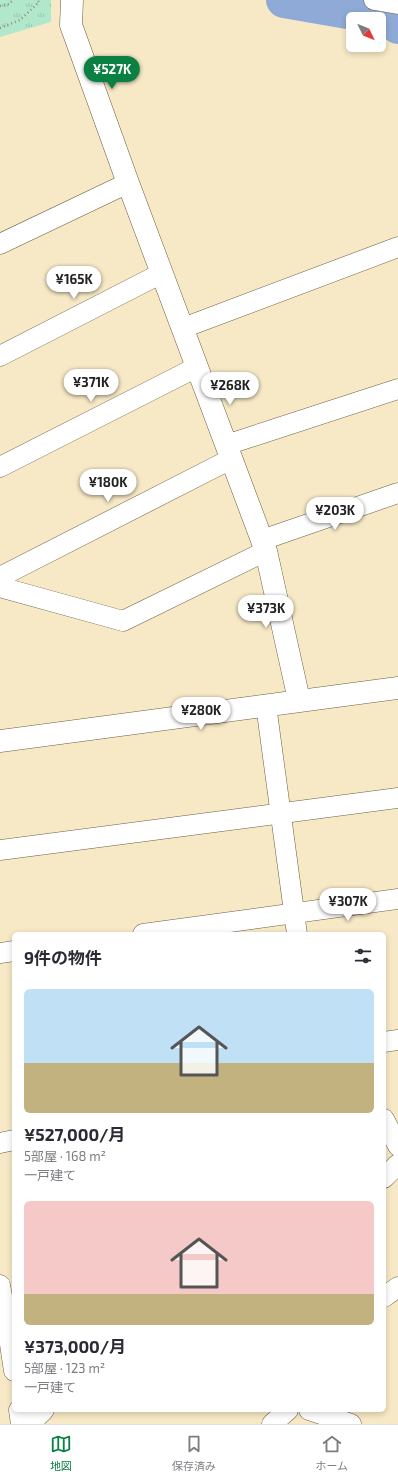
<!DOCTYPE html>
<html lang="ja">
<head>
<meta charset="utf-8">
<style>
	body { margin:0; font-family:"Exo 2","Noto Sans JP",sans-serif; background:#f2f2f3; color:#2b2b33; height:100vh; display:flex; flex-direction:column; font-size:15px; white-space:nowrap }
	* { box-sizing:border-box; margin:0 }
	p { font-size:13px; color:#7c7c81 }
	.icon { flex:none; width:22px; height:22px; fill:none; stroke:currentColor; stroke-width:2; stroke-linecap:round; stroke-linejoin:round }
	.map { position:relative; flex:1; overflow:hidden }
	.panel { position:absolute; left:12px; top:932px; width:374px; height:480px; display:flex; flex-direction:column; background:#fff; border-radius:6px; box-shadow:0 2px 6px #0003 }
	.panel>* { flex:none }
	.needle { width:26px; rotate:133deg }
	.buttons { position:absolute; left:346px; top:12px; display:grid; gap:8px }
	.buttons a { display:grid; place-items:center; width:40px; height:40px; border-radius:6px; background:#fff; box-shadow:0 2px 6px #0003; font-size:20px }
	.price { position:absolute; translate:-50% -34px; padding:0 9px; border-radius:14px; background:#fff; color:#222; font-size:13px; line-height:26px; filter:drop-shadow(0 1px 2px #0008) }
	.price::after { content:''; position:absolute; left:50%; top:24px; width:12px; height:9px; margin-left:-6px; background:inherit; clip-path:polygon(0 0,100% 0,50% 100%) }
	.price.on { background:#0b8043; color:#fff }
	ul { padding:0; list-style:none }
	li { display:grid; align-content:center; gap:8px; height:212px; padding:0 12px }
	li span { display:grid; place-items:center; height:124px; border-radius:6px; color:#555 }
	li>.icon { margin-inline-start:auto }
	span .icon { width:72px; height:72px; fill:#fffc; stroke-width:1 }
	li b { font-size:17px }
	h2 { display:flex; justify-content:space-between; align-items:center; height:48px; padding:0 12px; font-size:17px }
	.tab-bar { display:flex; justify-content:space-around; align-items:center; height:56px; border-top:1px solid #e1e1e2; background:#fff; font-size:11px; color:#7c7c81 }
	.tab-bar a { display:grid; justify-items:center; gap:2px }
	.tab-bar .on { color:#0b8043 }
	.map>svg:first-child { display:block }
	.park { fill:url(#park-tufts) }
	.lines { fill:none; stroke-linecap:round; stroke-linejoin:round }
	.river { stroke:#8faad7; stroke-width:36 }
	.minor-casing { stroke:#6b5f40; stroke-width:21 }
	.tertiary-casing { stroke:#6b5f40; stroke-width:23 }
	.path { stroke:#999076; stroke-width:2.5; stroke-dasharray:1 3; stroke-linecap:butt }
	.minor { stroke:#fff; stroke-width:20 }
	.tertiary { stroke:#fff; stroke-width:22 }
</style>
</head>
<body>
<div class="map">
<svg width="398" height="1424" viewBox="0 0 398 1424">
	<defs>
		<pattern id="park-tufts" width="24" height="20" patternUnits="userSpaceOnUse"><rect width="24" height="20" fill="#b1e7cb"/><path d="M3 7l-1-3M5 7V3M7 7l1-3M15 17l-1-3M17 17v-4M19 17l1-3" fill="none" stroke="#98c5ad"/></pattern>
	</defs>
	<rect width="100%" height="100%" fill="#f7e9c6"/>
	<!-- park -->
	<path class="park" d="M0 0H51V22L0 37Z"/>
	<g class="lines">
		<!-- river -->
		<path class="river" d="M284 0 388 18 398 26"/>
		<!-- minor casing -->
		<g class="minor-casing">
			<g id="minor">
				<path d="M374 0 398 4"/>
				<path d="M0 244 128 183"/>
				<path d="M183 328 398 247"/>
				<path d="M0 356 162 273"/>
				<path d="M226 445 398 389"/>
				<path d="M0 467 197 367"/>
				<path d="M262 540 398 493"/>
				<path d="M0 577 231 459"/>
				<path d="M0 587 123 621 266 551"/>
				<path d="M266 705 297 934"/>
				<path d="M0 850 398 798"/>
				<path d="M143 934 398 899"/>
				<path d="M0 953 14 951"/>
				<path d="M384 1042 398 1040"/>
				<path d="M384 1119 398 1146"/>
				<path d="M0 1143 14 1140"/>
				<path d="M384 1178 398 1164"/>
				<path d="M0 1285 7 1324 14 1371"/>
				<path d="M384 1297 398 1287"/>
				<path d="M19 1410 21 1424"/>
				<path d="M309 1410 351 1424"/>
				<path d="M30 1424 44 1410"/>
				<path d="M272 1424 288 1410"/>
			</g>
		</g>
		<!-- tertiary casing -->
		<g class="tertiary-casing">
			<g id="tertiary">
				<path d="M72 0 71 25 128 183 266 551 299 700"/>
				<path d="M0 741 398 688"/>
			</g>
		</g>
		<!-- path -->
		<g class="path">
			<path d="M0 6 9 4 13 0"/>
			<path d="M0 28 20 20 39 2 37 0"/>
		</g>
		<!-- minor -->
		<use href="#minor" class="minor"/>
		<!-- tertiary -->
		<use href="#tertiary" class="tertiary"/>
	</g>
</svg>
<div class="buttons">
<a><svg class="needle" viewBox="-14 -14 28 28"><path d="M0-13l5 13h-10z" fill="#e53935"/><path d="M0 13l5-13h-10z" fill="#7c7c81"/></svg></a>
</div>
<b class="price on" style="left:112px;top:90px">¥527K</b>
<b class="price" style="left:74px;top:300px">¥165K</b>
<b class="price" style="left:91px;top:403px">¥371K</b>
<b class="price" style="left:230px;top:406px">¥268K</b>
<b class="price" style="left:108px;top:503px">¥180K</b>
<b class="price" style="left:335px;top:531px">¥203K</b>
<b class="price" style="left:266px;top:629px">¥373K</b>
<b class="price" style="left:201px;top:731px">¥280K</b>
<b class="price" style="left:348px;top:922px">¥307K</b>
<section class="panel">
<h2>9件の物件<svg class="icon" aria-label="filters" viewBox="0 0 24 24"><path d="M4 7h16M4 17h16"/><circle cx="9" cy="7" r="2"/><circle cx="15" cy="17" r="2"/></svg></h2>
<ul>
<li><span style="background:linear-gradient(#bfe0f5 60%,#c2b280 0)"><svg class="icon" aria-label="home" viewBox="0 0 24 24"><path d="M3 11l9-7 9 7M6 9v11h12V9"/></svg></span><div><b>¥527,000/月</b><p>5部屋 · 168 m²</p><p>一戸建て</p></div></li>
<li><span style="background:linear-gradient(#f6c9c9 75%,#c2b280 0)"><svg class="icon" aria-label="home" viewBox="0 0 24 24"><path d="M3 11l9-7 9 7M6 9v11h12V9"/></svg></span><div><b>¥373,000/月</b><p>5部屋 · 123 m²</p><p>一戸建て</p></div></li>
</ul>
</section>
</div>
<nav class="tab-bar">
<a class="on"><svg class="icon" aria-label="map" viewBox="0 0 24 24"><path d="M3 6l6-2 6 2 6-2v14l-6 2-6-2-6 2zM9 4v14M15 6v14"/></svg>地図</a>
<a><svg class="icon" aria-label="saved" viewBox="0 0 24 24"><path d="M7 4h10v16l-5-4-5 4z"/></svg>保存済み</a>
<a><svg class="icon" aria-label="home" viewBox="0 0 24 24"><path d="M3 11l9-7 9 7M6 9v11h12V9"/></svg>ホーム</a>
</nav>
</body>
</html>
